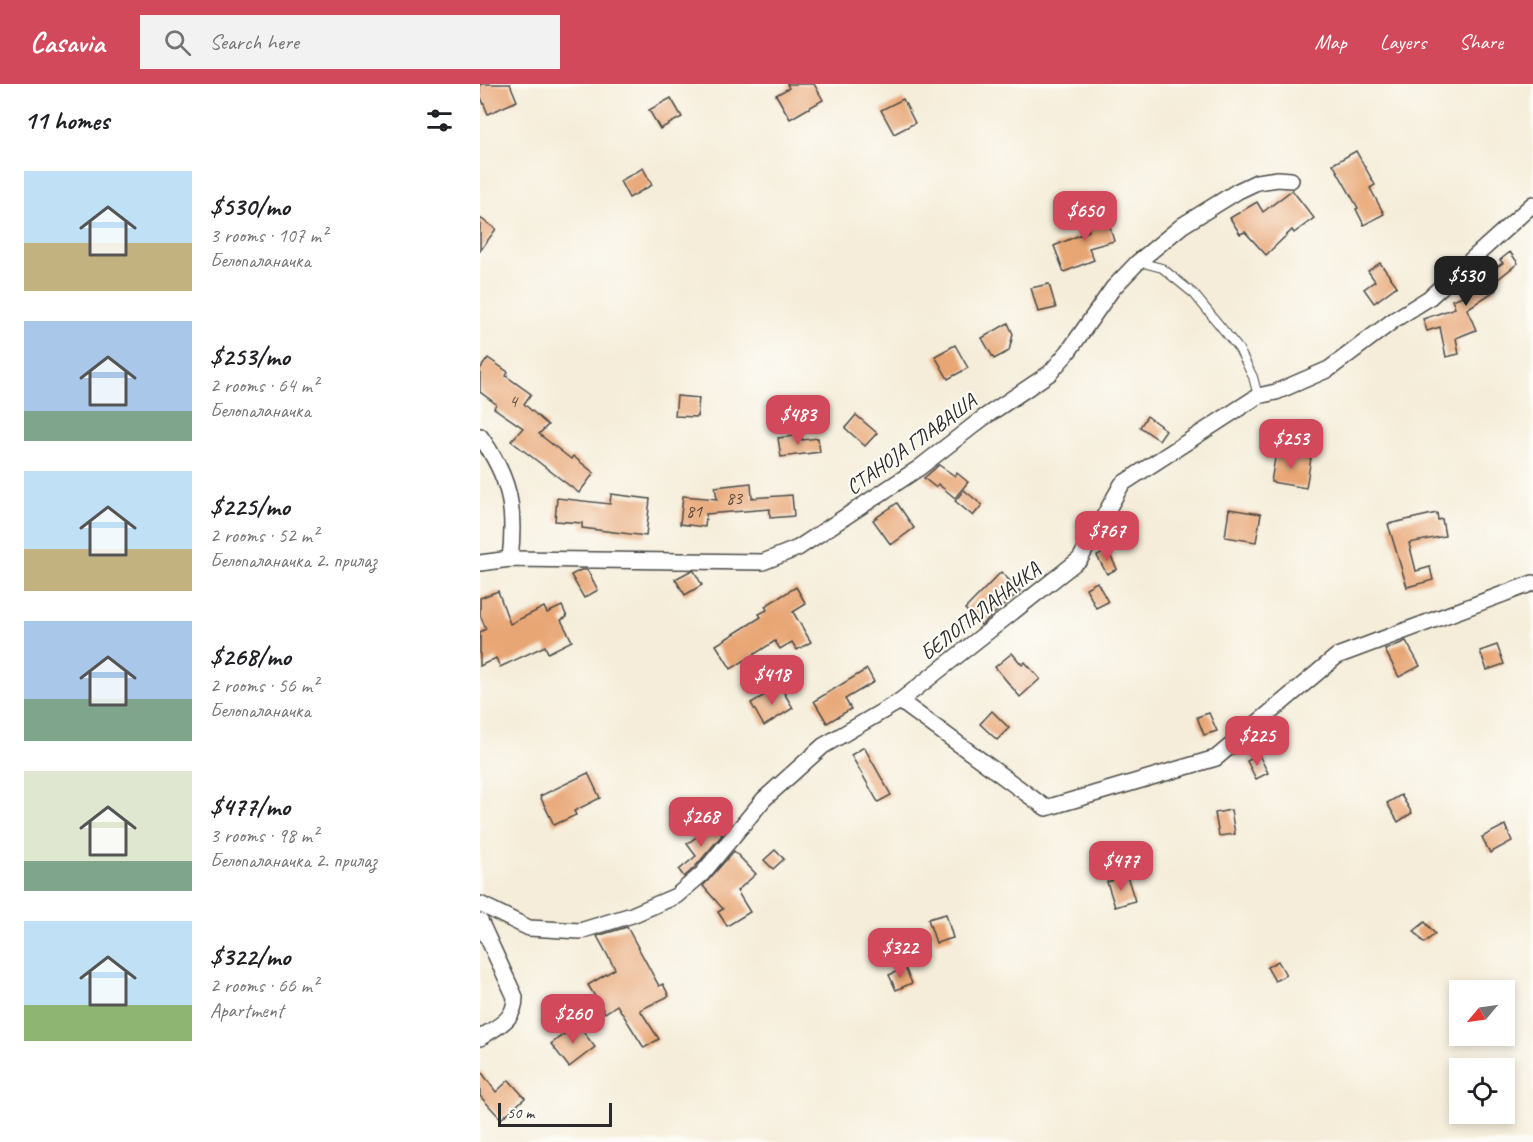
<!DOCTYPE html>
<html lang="en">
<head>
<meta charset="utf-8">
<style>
	body { margin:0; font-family:Caveat,sans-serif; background:#f2f2f2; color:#202124; height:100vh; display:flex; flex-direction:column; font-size:22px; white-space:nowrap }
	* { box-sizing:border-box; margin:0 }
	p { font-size:20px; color:#757577 }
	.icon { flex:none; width:33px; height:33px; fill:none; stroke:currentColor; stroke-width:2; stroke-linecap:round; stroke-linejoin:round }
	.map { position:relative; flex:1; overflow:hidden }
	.side { display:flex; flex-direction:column; background:#fff; width:480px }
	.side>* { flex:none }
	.needle { width:39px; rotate:241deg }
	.tools { position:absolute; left:969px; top:896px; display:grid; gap:12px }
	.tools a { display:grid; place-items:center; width:66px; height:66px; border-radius:0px; background:#fff; box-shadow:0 3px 9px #0003; font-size:30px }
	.scale { position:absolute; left:18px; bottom:15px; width:114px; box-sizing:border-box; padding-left:6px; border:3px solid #2b2b2b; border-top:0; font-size:16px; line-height:21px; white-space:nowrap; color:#2b2b2b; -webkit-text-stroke:4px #fdfcf7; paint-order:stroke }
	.price { position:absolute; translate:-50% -51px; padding:0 14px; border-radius:12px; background:#d1495b; color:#fff; font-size:20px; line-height:39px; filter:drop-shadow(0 2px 3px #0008) }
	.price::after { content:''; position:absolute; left:50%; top:36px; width:18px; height:14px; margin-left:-9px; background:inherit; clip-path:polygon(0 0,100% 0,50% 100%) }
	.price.current { background:#222; color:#fff }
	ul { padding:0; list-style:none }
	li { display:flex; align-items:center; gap:18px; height:150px; padding:0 24px }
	li span { display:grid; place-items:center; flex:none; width:168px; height:120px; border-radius:0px; color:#555 }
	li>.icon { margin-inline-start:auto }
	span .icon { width:72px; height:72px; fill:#fffc; stroke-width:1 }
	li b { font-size:26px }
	h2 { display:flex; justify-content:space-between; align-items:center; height:72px; padding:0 24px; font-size:26px }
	header { display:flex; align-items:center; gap:36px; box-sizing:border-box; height:84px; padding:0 30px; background:#d1495b; color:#fff }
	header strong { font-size:28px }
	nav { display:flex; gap:33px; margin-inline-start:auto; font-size:21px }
	.search { width:420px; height:54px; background:#f2f2f2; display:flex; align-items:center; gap:15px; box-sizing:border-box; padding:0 21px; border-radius:0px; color:#757577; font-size:22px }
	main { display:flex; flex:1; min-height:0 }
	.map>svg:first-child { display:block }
	.building { fill:#e8a674 }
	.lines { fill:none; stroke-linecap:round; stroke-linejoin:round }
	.service-casing { stroke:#494845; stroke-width:10 }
	.minor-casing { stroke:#494845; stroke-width:18 }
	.service { stroke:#fff; stroke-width:8 }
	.minor { stroke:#fff; stroke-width:15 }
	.labels { text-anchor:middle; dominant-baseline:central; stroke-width:4.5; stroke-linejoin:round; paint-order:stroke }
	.number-label { font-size:18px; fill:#5a4a3d }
	.street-label { font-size:21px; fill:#2b2b2b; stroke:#fdfcf7 }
</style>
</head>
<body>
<header>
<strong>Casavia</strong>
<div class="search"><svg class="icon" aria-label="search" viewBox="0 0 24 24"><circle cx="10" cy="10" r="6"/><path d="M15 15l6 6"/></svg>Search here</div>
<nav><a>Map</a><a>Layers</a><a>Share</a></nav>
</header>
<main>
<section class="side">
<h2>11 homes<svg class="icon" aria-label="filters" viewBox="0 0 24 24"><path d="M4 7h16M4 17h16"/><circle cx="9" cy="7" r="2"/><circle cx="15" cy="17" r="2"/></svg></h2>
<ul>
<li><span style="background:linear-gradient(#bfe0f5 60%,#c2b280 0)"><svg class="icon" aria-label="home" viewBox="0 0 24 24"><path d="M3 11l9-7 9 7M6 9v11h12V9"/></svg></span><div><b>$530/mo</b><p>3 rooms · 107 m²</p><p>Белопаланачка</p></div></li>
<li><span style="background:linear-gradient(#a9c7e8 75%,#7fa58c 0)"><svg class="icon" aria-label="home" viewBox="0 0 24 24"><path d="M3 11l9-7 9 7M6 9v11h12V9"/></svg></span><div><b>$253/mo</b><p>2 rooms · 64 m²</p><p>Белопаланачка</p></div></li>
<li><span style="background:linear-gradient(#bfe0f5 65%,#c2b280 0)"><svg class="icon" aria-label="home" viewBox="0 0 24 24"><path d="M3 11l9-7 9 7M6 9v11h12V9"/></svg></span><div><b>$225/mo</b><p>2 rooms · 52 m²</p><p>Белопаланачка 2. прилаз</p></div></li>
<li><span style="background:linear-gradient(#a9c7e8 65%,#7fa58c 0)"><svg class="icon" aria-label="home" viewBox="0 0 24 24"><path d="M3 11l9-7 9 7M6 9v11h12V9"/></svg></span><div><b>$268/mo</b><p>2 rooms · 56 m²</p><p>Белопаланачка</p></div></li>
<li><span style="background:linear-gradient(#dfe7d0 75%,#7fa58c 0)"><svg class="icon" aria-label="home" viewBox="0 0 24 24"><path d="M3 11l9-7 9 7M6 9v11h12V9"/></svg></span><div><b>$477/mo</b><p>3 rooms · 98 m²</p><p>Белопаланачка 2. прилаз</p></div></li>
<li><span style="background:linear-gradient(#bfe0f5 70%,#8fb573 0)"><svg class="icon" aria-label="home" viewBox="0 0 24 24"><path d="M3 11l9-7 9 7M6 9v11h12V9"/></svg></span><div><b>$322/mo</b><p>2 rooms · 66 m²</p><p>Apartment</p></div></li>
</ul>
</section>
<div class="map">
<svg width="1053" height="1058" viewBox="0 0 1053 1058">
	<rect width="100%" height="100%" fill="#fdfcf7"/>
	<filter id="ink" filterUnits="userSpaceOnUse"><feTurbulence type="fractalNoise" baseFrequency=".0167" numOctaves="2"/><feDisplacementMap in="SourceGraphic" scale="12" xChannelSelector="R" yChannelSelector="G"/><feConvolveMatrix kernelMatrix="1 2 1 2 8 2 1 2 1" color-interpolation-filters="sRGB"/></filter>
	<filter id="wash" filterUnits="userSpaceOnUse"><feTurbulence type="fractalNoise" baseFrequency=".008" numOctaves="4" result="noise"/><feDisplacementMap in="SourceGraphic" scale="24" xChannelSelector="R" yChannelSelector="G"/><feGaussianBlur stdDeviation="1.35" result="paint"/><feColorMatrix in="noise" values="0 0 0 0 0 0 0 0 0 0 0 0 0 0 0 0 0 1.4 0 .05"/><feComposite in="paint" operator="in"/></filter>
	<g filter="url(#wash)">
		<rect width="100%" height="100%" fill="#f5edd9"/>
		<g id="blocks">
			<!-- building -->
			<g class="building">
				<path d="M0 0H30L37 17 8 30 0 11Z"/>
				<path d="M307 0H334L343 16 310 35 296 11 309 4Z"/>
				<path d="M191 14 202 33 180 45 169 26Z"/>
				<path d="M423 15 435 39 414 50 401 26Z"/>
				<path d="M876 67 895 101 890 104 904 130 884 141 876 125 878 124 853 80Z"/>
				<path d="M163 84 172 101 149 114 140 97Z"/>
				<path d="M812 106 834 134 814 149 812 146 786 171 765 148 760 150 750 134 777 118 783 128Z"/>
				<path d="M625 126 634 157 609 164 614 176 584 188 574 162 609 147 605 133Z"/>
				<path d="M0 134 16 145 0 167Z"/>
				<path d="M1030 168 1038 179 1012 200 1016 206 987 225 996 246 976 254 979 270 966 273 960 243 947 247 943 235 975 224 972 216 983 212 980 207 1023 179 1020 176Z"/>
				<path d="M900 179 917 202 894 219 884 205 895 197 888 187Z"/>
				<path d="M569 200 576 224 558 228 551 204Z"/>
				<path d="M528 239 533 250 529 267 514 275 502 254Z"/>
				<path d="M475 261 488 284 468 295 455 272Z"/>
				<path d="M8 274 28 288 26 292 51 310 44 320 68 341 59 350 91 375 93 372 114 389 99 409 31 357 43 344 14 324 16 320 0 308V285Z"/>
				<path d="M197 312 219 314 217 333 195 332Z"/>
				<path d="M376 331 397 349 385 362 365 344Z"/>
				<path d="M667 332 686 346 679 356 660 343Z"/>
				<path d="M322 351V356L338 354 340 368 301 373 298 354Z"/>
				<path d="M796 368 831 374 826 404 791 398Z"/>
				<path d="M459 381 475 392 477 389 488 398 475 414 458 400 455 403 444 394Z"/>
				<path d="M271 399 272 414 312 411 314 432 290 434V425L226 430 225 443 200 440 203 412 237 415 235 403Z"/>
				<path d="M484 406 502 421 493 432 475 417Z"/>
				<path d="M131 410 170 415 166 452 102 444V439L75 437 77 414 130 420Z"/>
				<path d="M417 419 434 444 411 461 393 436Z"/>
				<path d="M749 425 781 430 776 458 745 453Z"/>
				<path d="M957 429 958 436 962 435 965 452 929 459 936 487 950 483 953 496 927 503 908 440Z"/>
				<path d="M628 467 637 485 627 490 617 472Z"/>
				<path d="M101 486H107L118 506 104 514 91 491Z"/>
				<path d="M210 487H214L222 501 205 511 195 495Z"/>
				<path d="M521 488 540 507 501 541 485 525Z"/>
				<path d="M617 498 628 518 616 524 606 504Z"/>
				<path d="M316 503 326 520 313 528 331 558 317 566 312 558 300 565 295 557 251 585 236 561 281 533 279 530 287 526 285 522Z"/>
				<path d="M18 507 30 540 64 523 67 529 82 522 87 533 81 536 92 557 68 569 65 562 20 583 16 574 0 582V548L6 545 0 531V514Z"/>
				<path d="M926 557 940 582 919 593 905 566Z"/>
				<path d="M1017 561 1024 580 1007 586 1000 567Z"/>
				<path d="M532 569 542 581 545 578 560 595 540 613 515 583Z"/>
				<path d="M387 585 394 598 365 615 371 625 347 639 334 617Z"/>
				<path d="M300 602 313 624 284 642 271 619Z"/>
				<path d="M512 627 529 644 517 656 500 640Z"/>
				<path d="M729 629 737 647 724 651 717 633Z"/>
				<path d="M384 663 411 711 398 718 371 671Z"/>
				<path d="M779 671 788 689 776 695 767 677Z"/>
				<path d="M108 689 120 714 94 727 96 731 74 741 60 712Z"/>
				<path d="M921 711 932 729 918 738 907 719Z"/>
				<path d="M751 726 755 750 739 752 735 729Z"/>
				<path d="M234 740 242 751 215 783 204 793 199 786 216 772 207 760Z"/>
				<path d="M1025 741 1032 757 1010 769 1002 753Z"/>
				<path d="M295 766 304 775 293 785 284 776Z"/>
				<path d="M254 767 276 790 257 807 270 828 247 842 238 828 243 825 223 802Z"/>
				<path d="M647 792 655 817 635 823 627 798Z"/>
				<path d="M466 830 473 854 456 859 448 835Z"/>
				<path d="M945 838 955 850 944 859 934 847Z"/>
				<path d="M147 843 179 902 183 900 189 912 160 926 179 955 164 964 137 921 125 929 108 901 135 885 117 852Z"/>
				<path d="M798 877 806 891 795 897 787 883Z"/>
				<path d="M425 884 432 899 416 906 409 891Z"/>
				<path d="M97 940 115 963 89 983 71 960Z"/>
				<path d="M0 986 16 1008 29 996 45 1014 21 1035 0 1012Z"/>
			</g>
		</g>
	</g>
	<g filter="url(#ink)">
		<use href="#blocks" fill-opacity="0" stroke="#494845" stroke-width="1.5"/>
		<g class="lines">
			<!-- service casing -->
			<g class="service-casing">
				<path id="service" d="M659 178 682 184 714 210 759 265 773 293 778 312"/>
			</g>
			<!-- minor casing -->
			<g class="minor-casing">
				<g id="minor">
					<path d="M0 352C30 394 36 424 30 475"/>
					<path d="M0 479 30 475 283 478 318 464 439 384 503 334 570 289 588 268 633 204 658 178 703 141 758 107 777 98 798 95 811 96"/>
					<path d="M420 617 566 724 736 674 857 572 1053 499"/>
					<path d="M0 820 49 844 100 847 152 831 196 812 222 790 284 715 343 662 420 617 600 475 642 400 778 312 796 308 849 285 914 236 949 214 1053 120"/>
					<path d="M0 837 35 913C35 937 17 942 0 954"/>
				</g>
			</g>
			<!-- service -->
			<use href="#service" class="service"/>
			<!-- minor -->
			<use href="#minor" class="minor"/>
		</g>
	</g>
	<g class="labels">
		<!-- number labels -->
		<g class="number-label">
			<text x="33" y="317">4</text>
			<text x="254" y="414">83</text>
			<text x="214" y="427">81</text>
		</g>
		<!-- street labels -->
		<g class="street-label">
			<text transform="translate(431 360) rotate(-36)">СТАНОЈА ГЛАВАША</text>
			<text transform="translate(500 527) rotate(-38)">БЕЛОПАЛАНАЧКА</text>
		</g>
	</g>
</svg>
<div class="tools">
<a><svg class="needle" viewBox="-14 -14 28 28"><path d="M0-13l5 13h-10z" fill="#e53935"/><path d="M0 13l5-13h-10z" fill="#757577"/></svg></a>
<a><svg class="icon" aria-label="locate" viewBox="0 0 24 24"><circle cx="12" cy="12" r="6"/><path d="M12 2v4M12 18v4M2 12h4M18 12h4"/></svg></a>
</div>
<div class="scale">50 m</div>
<b class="price" style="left:605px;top:158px">$650</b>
<b class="price current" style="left:986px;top:223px">$530</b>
<b class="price" style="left:318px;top:362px">$483</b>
<b class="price" style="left:811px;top:386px">$253</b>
<b class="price" style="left:627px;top:478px">$767</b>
<b class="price" style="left:292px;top:622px">$418</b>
<b class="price" style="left:777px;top:683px">$225</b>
<b class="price" style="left:221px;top:764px">$268</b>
<b class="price" style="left:641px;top:808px">$477</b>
<b class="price" style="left:420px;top:895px">$322</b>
<b class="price" style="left:93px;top:961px">$260</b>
</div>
</main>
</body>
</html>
